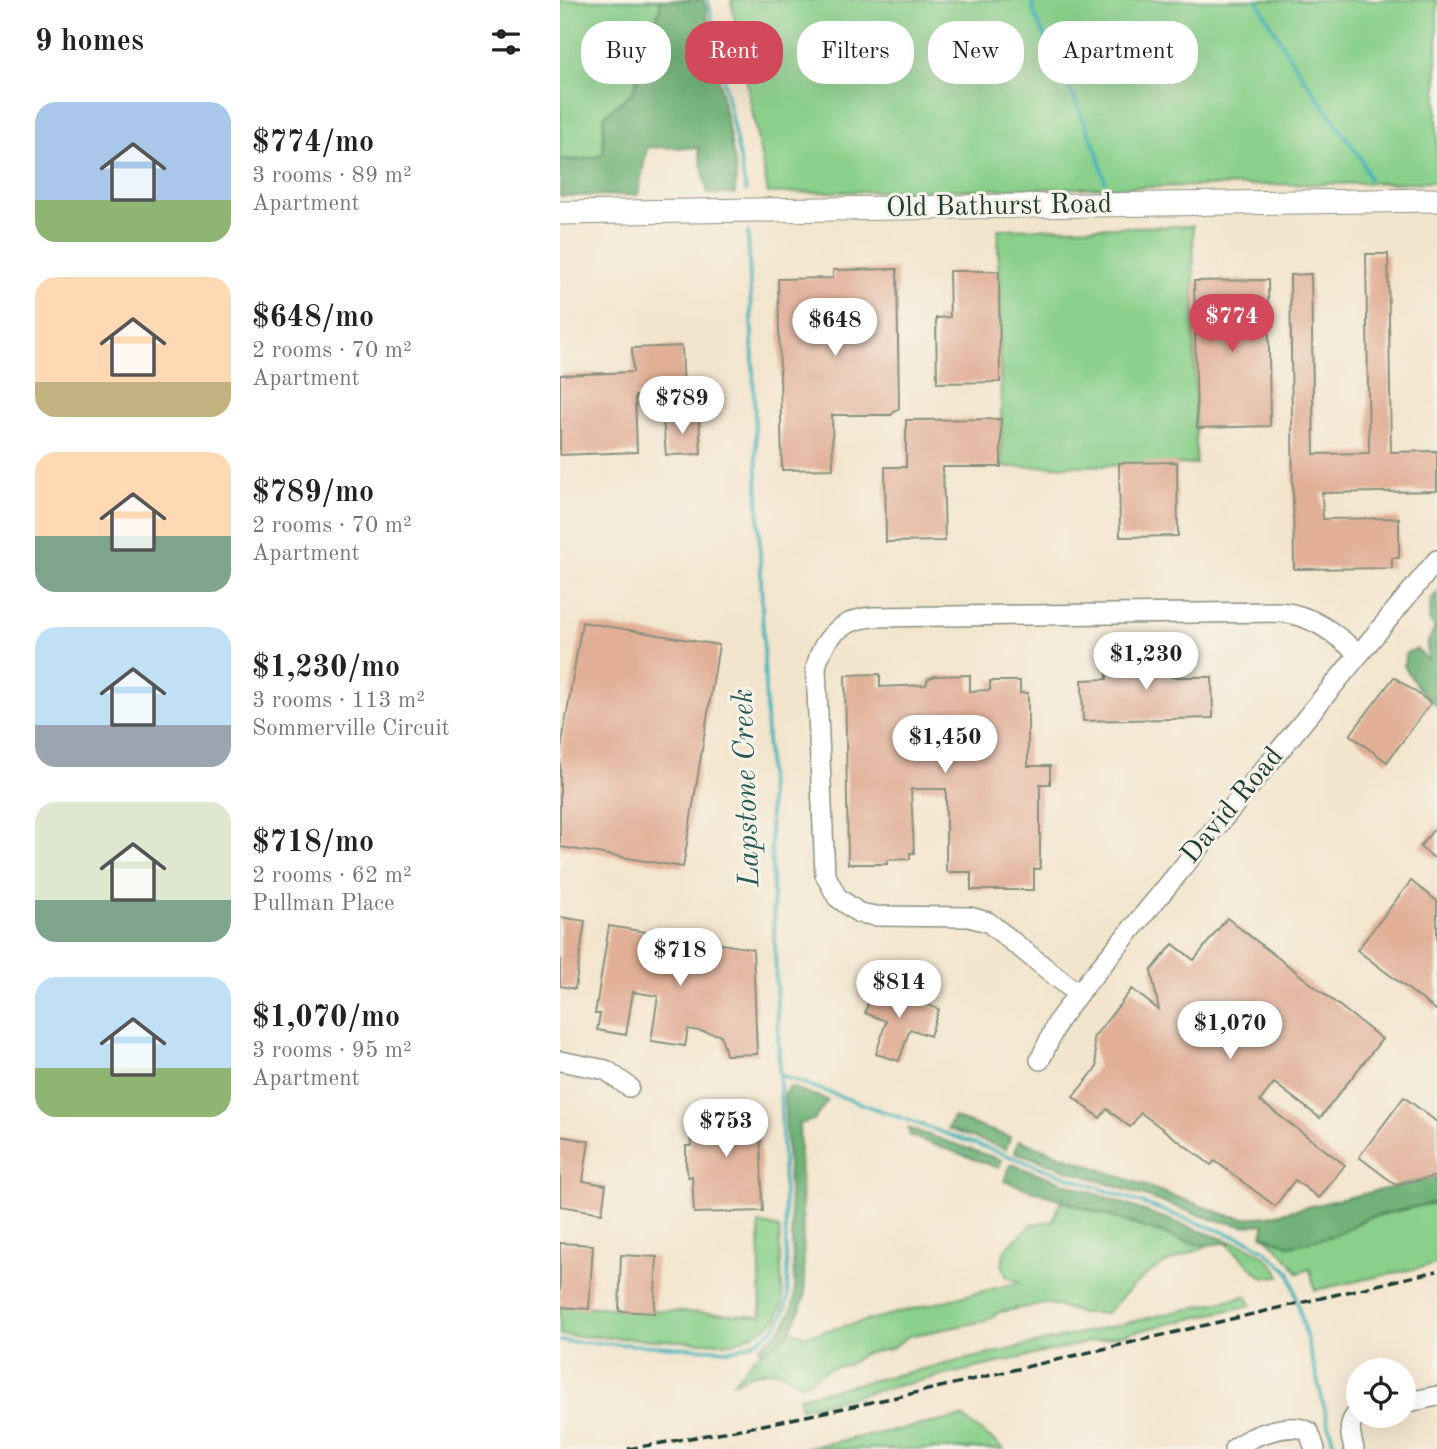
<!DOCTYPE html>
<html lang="en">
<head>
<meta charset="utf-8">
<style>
	body { margin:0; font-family:"Old Standard TT",serif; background:#f6f6f6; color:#222; height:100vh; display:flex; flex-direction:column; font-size:26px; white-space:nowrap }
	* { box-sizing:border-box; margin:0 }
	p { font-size:23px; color:#767676 }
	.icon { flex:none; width:38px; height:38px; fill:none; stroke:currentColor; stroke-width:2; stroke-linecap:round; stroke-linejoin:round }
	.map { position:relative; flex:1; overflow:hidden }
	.panel { display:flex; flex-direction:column; background:#fff; width:560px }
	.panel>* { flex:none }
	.banner { position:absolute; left:21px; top:21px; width:665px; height:63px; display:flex; gap:14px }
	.fabs { position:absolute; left:786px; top:1358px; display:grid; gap:14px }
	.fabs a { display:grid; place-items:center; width:70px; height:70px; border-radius:50%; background:#fff; box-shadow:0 7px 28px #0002; font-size:35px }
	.price { position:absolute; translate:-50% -60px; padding:0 16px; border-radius:24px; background:#fff; color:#222; font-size:23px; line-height:46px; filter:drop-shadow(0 2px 4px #0008) }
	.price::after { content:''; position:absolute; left:50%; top:42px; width:21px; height:16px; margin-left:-10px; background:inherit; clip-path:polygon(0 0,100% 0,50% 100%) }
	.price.on { background:#d1495b; color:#fff }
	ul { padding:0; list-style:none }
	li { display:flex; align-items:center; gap:21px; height:175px; padding:0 35px }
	li span { display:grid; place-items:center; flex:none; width:196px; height:140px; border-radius:21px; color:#555 }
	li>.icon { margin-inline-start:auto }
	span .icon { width:84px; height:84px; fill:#fffc; stroke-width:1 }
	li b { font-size:30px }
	h2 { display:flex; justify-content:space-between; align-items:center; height:84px; padding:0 35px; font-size:30px }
	.tag { padding:0 24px; border-radius:28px; background:#fff; box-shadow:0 7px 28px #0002; font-size:24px; line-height:63px }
	.tag.on { background:#d1495b; color:#fff }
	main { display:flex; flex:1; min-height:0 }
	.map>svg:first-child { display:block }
	.green { fill:#8ad08b; stroke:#548660; stroke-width:2 }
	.forest { fill:#6fb277; stroke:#477856; stroke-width:2 }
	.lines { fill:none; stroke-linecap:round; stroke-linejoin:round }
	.stream { stroke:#41b2b9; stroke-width:3.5 }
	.building { fill:#e1af96 }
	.minor-casing { stroke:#899180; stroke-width:22 }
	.major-casing { stroke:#899180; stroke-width:25 }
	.minor { stroke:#fff; stroke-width:19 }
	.major { stroke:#fff; stroke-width:23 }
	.rail { stroke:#1f3d34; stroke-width:3.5; stroke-dasharray:10 5; stroke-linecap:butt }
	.labels { text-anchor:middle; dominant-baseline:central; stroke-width:6; stroke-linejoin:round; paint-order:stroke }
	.street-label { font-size:28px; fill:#1f3d34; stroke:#f7f3e8 }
	.water-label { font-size:30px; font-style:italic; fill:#285a55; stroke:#f7f3e8 }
</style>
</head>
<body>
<main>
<section class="panel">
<h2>9 homes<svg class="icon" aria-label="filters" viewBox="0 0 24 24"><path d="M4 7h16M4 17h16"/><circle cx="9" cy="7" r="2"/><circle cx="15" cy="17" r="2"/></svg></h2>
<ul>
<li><span style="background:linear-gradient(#a9c7e8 70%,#8fb573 0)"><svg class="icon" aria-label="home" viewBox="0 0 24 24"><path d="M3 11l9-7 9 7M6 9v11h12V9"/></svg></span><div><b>$774/mo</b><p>3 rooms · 89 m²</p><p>Apartment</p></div></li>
<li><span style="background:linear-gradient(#ffd9b3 75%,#c2b280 0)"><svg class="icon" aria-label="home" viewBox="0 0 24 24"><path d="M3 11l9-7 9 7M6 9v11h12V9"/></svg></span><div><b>$648/mo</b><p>2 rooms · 70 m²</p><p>Apartment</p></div></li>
<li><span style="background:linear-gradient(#ffd9b3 60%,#7fa58c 0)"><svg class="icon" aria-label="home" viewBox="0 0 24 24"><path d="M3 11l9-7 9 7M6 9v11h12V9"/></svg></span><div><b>$789/mo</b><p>2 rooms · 70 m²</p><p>Apartment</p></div></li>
<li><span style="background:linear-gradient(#bfe0f5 70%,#9aa5b1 0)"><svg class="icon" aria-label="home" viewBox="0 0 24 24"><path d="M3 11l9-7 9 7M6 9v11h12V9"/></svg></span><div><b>$1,230/mo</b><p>3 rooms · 113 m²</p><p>Sommerville Circuit</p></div></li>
<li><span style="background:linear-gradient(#dfe7d0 70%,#7fa58c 0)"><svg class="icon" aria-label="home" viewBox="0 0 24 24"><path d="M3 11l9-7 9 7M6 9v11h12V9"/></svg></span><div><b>$718/mo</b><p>2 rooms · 62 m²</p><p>Pullman Place</p></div></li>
<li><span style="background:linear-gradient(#bfe0f5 65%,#8fb573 0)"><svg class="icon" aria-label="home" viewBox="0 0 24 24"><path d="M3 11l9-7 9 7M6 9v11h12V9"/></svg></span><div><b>$1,070/mo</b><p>3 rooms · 95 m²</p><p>Apartment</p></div></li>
</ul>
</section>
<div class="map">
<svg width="877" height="1449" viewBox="0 0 877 1449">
	<rect width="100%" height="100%" fill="#f7f3e8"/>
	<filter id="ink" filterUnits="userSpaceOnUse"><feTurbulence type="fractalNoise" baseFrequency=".0143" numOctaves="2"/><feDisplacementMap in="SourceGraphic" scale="14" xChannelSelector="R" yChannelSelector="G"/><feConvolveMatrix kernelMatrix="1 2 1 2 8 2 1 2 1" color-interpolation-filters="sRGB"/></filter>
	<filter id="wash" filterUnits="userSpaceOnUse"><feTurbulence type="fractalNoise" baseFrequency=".00686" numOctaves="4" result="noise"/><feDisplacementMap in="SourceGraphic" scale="28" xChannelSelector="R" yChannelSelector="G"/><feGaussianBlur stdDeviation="1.57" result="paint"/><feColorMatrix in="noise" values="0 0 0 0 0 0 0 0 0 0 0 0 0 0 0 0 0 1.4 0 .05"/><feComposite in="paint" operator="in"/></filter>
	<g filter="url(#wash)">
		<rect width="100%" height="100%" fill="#f3e5cd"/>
		<!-- green -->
		<g class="green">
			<path d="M0 0H100V7L73 92 44 116 43 155 20 160 0 159Z"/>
			<path d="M171 0H877V182L208 193Z"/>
			<path d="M633 226 636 464 442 467 438 229Z"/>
			<path d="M501 1201 631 1243 648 1245C631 1254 613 1258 597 1268 577 1279 562 1298 546 1313H520L487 1303 440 1312 425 1321 349 1336 330 1349 303 1354 289 1364 268 1369 241 1385C213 1363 205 1370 174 1382L194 1357 221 1341 231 1330 245 1336 460 1282 447 1277 442 1265 445 1249 472 1224 493 1221Z"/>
			<path d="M877 1202V1264L755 1290 750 1269 738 1273C728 1257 718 1246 702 1235L731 1246 776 1235 807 1218Z"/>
			<path d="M199 1223 219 1228 223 1304 217 1317 206 1328 173 1343H160L0 1335V1305L201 1316Z"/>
			<path d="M665 1242C685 1241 713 1257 720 1276L703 1278Z"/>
			<path d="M686 1296 691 1305 241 1408 239 1397Z"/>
			<path d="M402 1417 444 1449H240Z"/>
		</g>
		<!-- forest -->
		<g class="forest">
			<path d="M100 0H144L176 170 175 194H148L138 148 87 147 78 195 0 196V159L20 160 43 155 44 116 73 92 100 7Z"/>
			<path d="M877 593V706L859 689 844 666 846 653 856 649 868 660 867 644 875 628 869 620 871 600Z"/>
			<path d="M230 1087 268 1100 254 1120 239 1124 245 1295C237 1321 228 1344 200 1351V1346C219 1333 231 1320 235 1297L224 1093Z"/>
			<path d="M393 1117 450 1137 446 1149 388 1129Z"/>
			<path d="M348 1128 441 1160 439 1168 350 1136Z"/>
			<path d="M459 1140 666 1215 684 1218 708 1216 877 1177V1202L807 1218 776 1235 731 1246 702 1235 705 1224 683 1226 652 1219 455 1152Z"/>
			<path d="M451 1164 672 1242 648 1245 631 1243 444 1181Z"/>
		</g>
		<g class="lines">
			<!-- stream -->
			<g class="stream">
				<path d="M148 0 186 191"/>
				<path d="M471 0 475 16 520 111 537 152 545 181"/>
				<path d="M697 0 732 61 802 160 809 179"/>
				<path d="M220 1075 689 1241 706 1251 730 1273 775 1449"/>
				<path d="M0 1341 170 1350C200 1344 223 1329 228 1298L188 232"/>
			</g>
		</g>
		<g id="blocks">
			<!-- building -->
			<g class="building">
				<path d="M806 254H828L831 452 877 451V491L762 493 763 519 839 518V558H832V568L734 569 730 275 751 274 754 454 809 453Z"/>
				<path d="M337 269 339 408 331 415H272L273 469 222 470 218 279 273 278V270Z"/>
				<path d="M389 271H439L440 382 377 383 376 318 390 317Z"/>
				<path d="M708 280 710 426 637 428 634 281Z"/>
				<path d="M122 346 124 394 75 396 77 452 0 455V375L73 372 72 348Z"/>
				<path d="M139 417 141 454 106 455 103 419Z"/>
				<path d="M441 419V467H383L385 541 326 542 325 467H346V420Z"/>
				<path d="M617 462 618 536 560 537 559 463Z"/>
				<path d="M22 622 159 645 123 867 0 847V755Z"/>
				<path d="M611 654V677H652L653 718 523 721 522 680 547 679 546 655Z"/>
				<path d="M320 674V687L366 685 368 679 375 676 410 675V691L430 690V681H460V693H468V766H490V784H480V869H474V890H411V872H386V789H351L354 853H350V859L327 860V864H288L285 675Z"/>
				<path d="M834 677 871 703 827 762 790 735Z"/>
				<path d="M877 825V860L860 847Z"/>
				<path d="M851 881 877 901V1011L797 950Z"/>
				<path d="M0 917 25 921 15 989 0 986Z"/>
				<path d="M667 918 822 1039 760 1118 714 1083 700 1101 785 1165 759 1198 735 1180 715 1206 655 1161 651 1165 581 1113 570 1127 547 1109 540 1118 513 1097 537 1067 533 1038 572 989 599 1010 591 971 613 944 634 960Z"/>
				<path d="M49 926 193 949 197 1054 166 1055 161 1035 128 1029 125 1046 91 1041 98 996 73 992 66 1035 37 1030 40 1014H35Z"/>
				<path d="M314 986 379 1009 370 1036 350 1029 339 1061 316 1054 326 1021 305 1013Z"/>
				<path d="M844 1097 877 1122V1176L836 1185 799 1157Z"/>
				<path d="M199 1105 203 1211 134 1213 132 1176 128 1177 126 1165V1146H131L129 1108Z"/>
				<path d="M0 1136 29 1141 23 1181 46 1185 42 1213 0 1206Z"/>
				<path d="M0 1243 33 1245 29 1309 0 1307Z"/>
				<path d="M61 1255 97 1257 94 1313 59 1311Z"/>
			</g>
		</g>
	</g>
	<g filter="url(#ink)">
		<use href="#blocks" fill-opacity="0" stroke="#899180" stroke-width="2"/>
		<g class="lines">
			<!-- minor casing -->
			<g class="minor-casing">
				<g id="minor">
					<path d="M518 994 428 922 409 917 316 916 299 913 277 897 265 874 256 668C262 638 282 620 312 617L720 612C753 615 774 633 799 654"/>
					<path d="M480 1060 498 1021 518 994 877 560"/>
					<path d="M0 1061 46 1070 69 1087"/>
					<path d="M844 1403 877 1396"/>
					<path d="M674 1449C689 1436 732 1420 749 1432L755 1449"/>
					<path d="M794 1449C791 1436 786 1423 798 1413"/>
				</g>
			</g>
			<!-- major casing -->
			<g class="major-casing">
				<path id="major" d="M0 213 877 200"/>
			</g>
			<!-- minor -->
			<use href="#minor" class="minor"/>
			<!-- major -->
			<use href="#major" class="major"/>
			<!-- rail -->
			<path class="rail" d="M68 1449 203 1425 346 1395 877 1271"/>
		</g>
	</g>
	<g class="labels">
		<!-- street labels -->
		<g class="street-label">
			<text transform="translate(439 207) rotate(-1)">Old Bathurst Road</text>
			<text transform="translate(673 806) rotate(-50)">David Road</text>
		</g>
		<!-- water labels -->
		<g class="water-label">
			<text transform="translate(187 788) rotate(-92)">Lapstone Creek</text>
		</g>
	</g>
</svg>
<div class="fabs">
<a><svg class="icon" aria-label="locate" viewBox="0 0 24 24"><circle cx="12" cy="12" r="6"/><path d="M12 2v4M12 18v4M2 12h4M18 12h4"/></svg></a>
</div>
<b class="price on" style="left:672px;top:354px">$774</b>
<b class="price" style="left:275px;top:358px">$648</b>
<b class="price" style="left:122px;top:436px">$789</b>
<b class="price" style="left:586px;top:692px">$1,230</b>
<b class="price" style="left:385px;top:775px">$1,450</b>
<b class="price" style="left:120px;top:988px">$718</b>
<b class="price" style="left:339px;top:1020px">$814</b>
<b class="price" style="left:670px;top:1061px">$1,070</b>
<b class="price" style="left:166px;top:1159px">$753</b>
<div class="banner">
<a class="tag">Buy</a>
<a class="tag on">Rent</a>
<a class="tag">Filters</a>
<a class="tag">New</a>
<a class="tag">Apartment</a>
</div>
</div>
</main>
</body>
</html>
